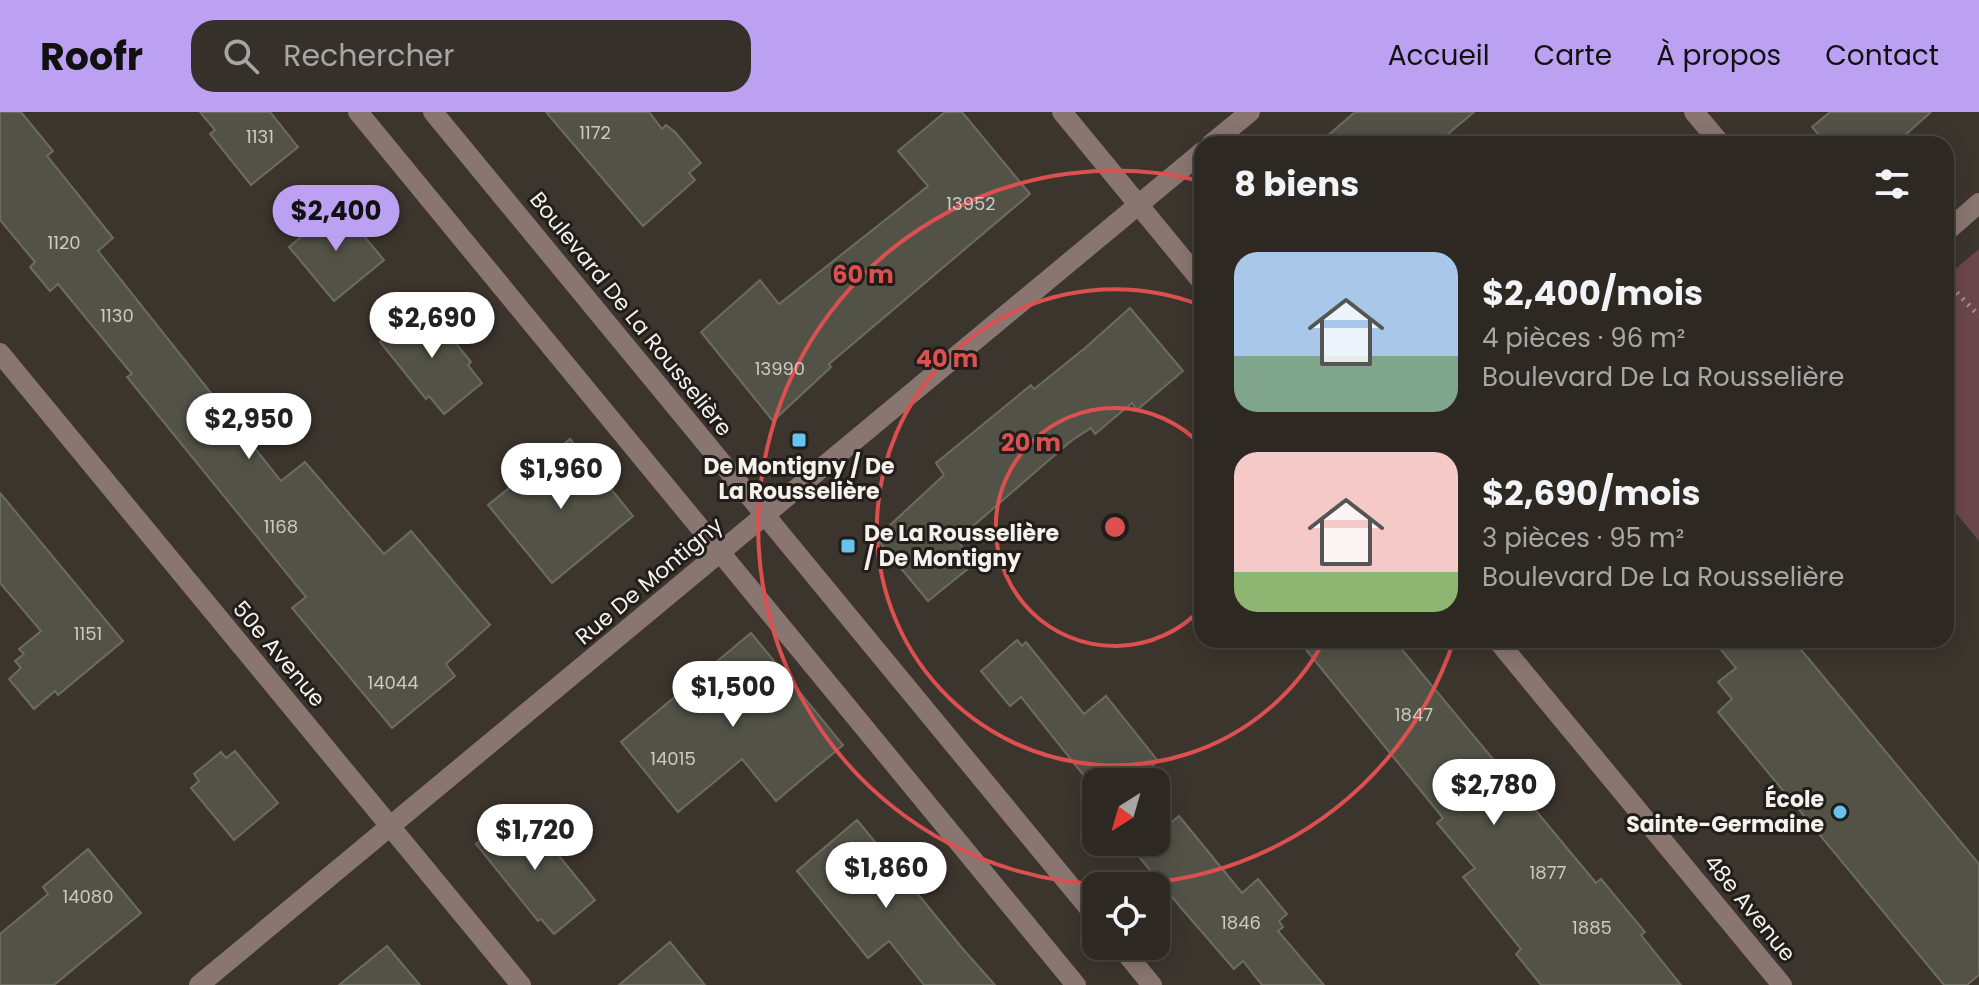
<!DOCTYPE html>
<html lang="fr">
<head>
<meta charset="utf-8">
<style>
	body { margin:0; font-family:Poppins,sans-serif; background:#35302a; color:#f1f3f6; height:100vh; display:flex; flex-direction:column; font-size:30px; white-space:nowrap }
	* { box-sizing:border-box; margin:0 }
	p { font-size:26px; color:#a7a6a5 }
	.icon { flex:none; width:44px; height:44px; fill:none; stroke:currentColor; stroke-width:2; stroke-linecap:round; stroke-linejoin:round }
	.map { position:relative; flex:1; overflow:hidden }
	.details { position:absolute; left:1194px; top:24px; width:760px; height:512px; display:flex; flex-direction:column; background:#2d2822; border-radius:24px; box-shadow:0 4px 20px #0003,0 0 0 2px #484440 }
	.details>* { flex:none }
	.needle { width:52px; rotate:217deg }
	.tools { position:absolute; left:1082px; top:656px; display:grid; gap:16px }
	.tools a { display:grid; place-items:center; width:88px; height:88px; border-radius:16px; background:#2d2822; box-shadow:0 4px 20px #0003,0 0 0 2px #484440; font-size:40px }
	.price { position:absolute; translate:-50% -68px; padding:0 18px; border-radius:28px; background:#fff; color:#222; font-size:26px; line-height:52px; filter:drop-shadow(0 2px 4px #0008) }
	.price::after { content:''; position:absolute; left:50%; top:48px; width:24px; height:18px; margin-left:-12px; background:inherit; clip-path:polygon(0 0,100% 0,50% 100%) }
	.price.selected { background:#bca0f2; color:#111 }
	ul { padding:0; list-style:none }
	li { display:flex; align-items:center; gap:24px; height:200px; padding:0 40px }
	li span { display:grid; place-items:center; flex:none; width:224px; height:160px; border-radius:24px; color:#555 }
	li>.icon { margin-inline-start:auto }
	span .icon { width:96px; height:96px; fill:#fffc; stroke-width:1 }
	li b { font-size:34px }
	h2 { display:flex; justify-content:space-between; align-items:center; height:96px; padding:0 40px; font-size:34px }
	header { display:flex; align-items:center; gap:48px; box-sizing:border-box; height:112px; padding:0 40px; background:#bca0f2; color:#111 }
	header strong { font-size:38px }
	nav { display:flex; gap:44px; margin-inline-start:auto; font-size:28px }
	.search { width:560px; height:72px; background:#35302a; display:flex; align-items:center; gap:20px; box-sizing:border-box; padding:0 28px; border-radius:24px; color:#a7a6a5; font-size:30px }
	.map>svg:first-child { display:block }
	.green { fill:#6c464d }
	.building { fill:#535247; stroke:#6d6c60; stroke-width:2 }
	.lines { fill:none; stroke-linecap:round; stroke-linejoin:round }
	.path { stroke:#9b958f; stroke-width:5; stroke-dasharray:2 6; stroke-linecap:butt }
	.minor { stroke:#8a7670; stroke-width:20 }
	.ring { fill:none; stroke:#dc504f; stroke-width:4 }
	.poi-dot { fill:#67c4f0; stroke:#211d1a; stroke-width:3 }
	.labels { text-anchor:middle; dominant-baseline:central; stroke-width:6; stroke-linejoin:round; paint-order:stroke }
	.number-label { font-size:18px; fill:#cdc9c3 }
	.street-label { font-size:22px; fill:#f6f1ec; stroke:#211d1a }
	.poi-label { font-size:22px; font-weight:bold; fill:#f6f1ec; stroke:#211d1a }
	.centre { fill:#dc504f; stroke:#211d1a; stroke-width:4 }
	.ring-label { font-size:24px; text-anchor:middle; font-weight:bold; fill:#dc504f; stroke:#211d1a; stroke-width:6; stroke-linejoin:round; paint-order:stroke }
</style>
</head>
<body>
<header>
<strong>Roofr</strong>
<div class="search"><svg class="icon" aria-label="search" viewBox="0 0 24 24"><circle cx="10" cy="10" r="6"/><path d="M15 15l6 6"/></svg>Rechercher</div>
<nav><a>Accueil</a><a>Carte</a><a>À propos</a><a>Contact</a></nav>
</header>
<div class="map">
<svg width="1979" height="873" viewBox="0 0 1979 873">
	<rect width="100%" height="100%" fill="#3c352d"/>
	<!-- green -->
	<path class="green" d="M1979 137V429L1946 389V165Z"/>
	<!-- building -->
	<g class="building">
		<path d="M0 0H21L53 39 47 44 113 126 98 139 281 369 305 350 384 442 411 419 490 513 446 552 455 564 392 616 292 496 306 485 127 265 132 262 58 172 50 179 30 155 35 150 0 108Z"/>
		<path d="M200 0H270L298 35 251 73 210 22 215 18Z"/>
		<path d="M546 0H649L662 17 666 13 675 20 701 51 689 61 695 68 643 114Z"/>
		<path d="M945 0H962L1030 82 829 252 831 255 773 309 701 220 760 168 779 192 928 74 898 39Z"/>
		<path d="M1355 0H1474L1436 32H1318Z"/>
		<path d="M1830 0H1931L1895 32H1827L1812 15Z"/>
		<path d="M338 93 384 148 334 189 289 135Z"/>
		<path d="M425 193 471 250 468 253 482 271 444 302 429 284 426 287 380 230Z"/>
		<path d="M1130 196 1183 259 1137 298 1132 291 1095 322 1091 316 1071 329 957 428 975 451 928 489 876 426 944 363 936 351 1031 273 1034 277 1085 236Z"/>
		<path d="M570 327 633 404 552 471 488 393Z"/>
		<path d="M0 381 123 529 58 583 55 579 34 597 9 567 21 556 15 549 24 542 19 537 41 519 0 471Z"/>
		<path d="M751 521 843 633 776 689 742 647 678 700 621 630Z"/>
		<path d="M1017 528 1022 534 1026 530 1084 602 1106 584 1158 649 1132 670H1089L1021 585 1010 594 981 559Z"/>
		<path d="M1298 528H1394L1596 771 1601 767 1645 820 1641 823 1681 873H1541L1516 842 1521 837 1463 765 1475 756 1437 711 1443 706Z"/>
		<path d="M1713 528H1793L1979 752V863L1967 873H1944L1718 600 1732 587 1718 570 1736 556Z"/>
		<path d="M235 639 278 691 234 728 191 676 199 669 194 662 221 640 226 646Z"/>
		<path d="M520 696 595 788 554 822 541 807 538 809 476 732Z"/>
		<path d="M1179 704 1242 781 1258 767 1287 802 1279 809 1283 815 1278 819 1324 873H1262L1243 849 1234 857 1182 797 1135 740 1148 730H1156V723Z"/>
		<path d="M857 708 962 836 995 873H924L889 829 868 846 797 759Z"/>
		<path d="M88 737 141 801 54 873H0V822L48 782 43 775Z"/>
		<path d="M670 830 705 873H619Z"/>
		<path d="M387 834 420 873H339Z"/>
	</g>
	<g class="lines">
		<!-- path -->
		<path class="path" d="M1946 169 1979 204"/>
		<!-- minor -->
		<g class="minor">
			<path d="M358 0 1076 873"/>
			<path d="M433 0 1096 805"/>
			<path d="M1062 0 1202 170"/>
			<path d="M1694 0 1721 32"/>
			<path d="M1211 32 1250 0"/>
			<path d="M1946 120 1979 91"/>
			<path d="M0 241 521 873"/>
			<path d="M1497 528 1782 873"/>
			<path d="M1120 834 1152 873"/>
			<path d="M199 873 1202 40"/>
		</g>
	</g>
	<!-- distance rings -->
	<g class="ring">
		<path d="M1201 497A119 119 0 1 1 1201 333"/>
		<path d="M1324 529A238 238 0 1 1 1200 193"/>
		<path d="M1454 528A357 357 0 1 1 1201 69"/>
	</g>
	<!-- markers -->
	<g class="poi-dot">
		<rect x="791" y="320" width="16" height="16" rx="4"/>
		<rect x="840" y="426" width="16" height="16" rx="4"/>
		<circle cx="1840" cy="700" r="8"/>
	</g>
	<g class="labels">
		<!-- number labels -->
		<g class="number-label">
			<text x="595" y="20">1172</text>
			<text x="260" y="24">1131</text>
			<text x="971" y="91">13952</text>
			<text x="64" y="130">1120</text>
			<text x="117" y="203">1130</text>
			<text x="780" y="256">13990</text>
			<text x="281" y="414">1168</text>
			<text x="88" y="521">1151</text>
			<text x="393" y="570">14044</text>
			<text x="1414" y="602">1847</text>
			<text x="673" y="646">14015</text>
			<text x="1548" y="760">1877</text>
			<text x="88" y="784">14080</text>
			<text x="1241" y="810">1846</text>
			<text x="1592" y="815">1885</text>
		</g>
		<!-- street labels -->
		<g class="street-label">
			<text transform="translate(631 202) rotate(51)">Boulevard De La Rousselière</text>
			<text transform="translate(649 469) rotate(-40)">Rue De Montigny</text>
			<text transform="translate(279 542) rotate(50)">50e Avenue</text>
			<text transform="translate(1750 796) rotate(51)">48e Avenue</text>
		</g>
		<!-- poi labels -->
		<g class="poi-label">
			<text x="799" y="354">De Montigny / De<tspan x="799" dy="25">La Rousselière</tspan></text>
			<text x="864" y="421" text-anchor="start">De La Rousselière<tspan x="864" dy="25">/ De Montigny</tspan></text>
			<text x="1824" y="687" text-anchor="end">École<tspan x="1824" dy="25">Sainte-Germaine</tspan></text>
		</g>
	</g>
	<circle cx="1115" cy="415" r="12" class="centre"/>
	<g class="ring-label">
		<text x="863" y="171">60 m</text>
		<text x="947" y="255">40 m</text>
		<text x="1031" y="339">20 m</text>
	</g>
</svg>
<div class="tools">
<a><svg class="needle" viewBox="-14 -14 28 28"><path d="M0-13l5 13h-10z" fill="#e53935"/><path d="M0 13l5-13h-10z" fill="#a7a6a5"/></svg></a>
<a><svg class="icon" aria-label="locate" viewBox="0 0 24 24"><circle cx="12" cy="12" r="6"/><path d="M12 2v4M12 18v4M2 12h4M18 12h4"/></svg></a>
</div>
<b class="price selected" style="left:336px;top:141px">$2,400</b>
<b class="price" style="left:432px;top:248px">$2,690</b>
<b class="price" style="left:249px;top:349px">$2,950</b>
<b class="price" style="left:561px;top:399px">$1,960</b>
<b class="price" style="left:733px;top:617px">$1,500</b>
<b class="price" style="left:1494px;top:715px">$2,780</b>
<b class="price" style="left:535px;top:760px">$1,720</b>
<b class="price" style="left:886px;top:798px">$1,860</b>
<section class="details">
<h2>8 biens<svg class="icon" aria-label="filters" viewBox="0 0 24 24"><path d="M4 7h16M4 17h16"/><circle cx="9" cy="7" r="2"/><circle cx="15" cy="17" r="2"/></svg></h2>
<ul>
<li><span style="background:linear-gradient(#a9c7e8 65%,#7fa58c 0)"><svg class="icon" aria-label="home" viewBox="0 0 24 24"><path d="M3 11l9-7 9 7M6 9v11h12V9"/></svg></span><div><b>$2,400/mois</b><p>4 pièces · 96 m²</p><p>Boulevard De La Rousselière</p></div></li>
<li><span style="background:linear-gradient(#f6c9c9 75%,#8fb573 0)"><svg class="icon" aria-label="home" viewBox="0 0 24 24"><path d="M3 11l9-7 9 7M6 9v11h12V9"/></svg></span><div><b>$2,690/mois</b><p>3 pièces · 95 m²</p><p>Boulevard De La Rousselière</p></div></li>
</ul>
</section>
</div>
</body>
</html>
